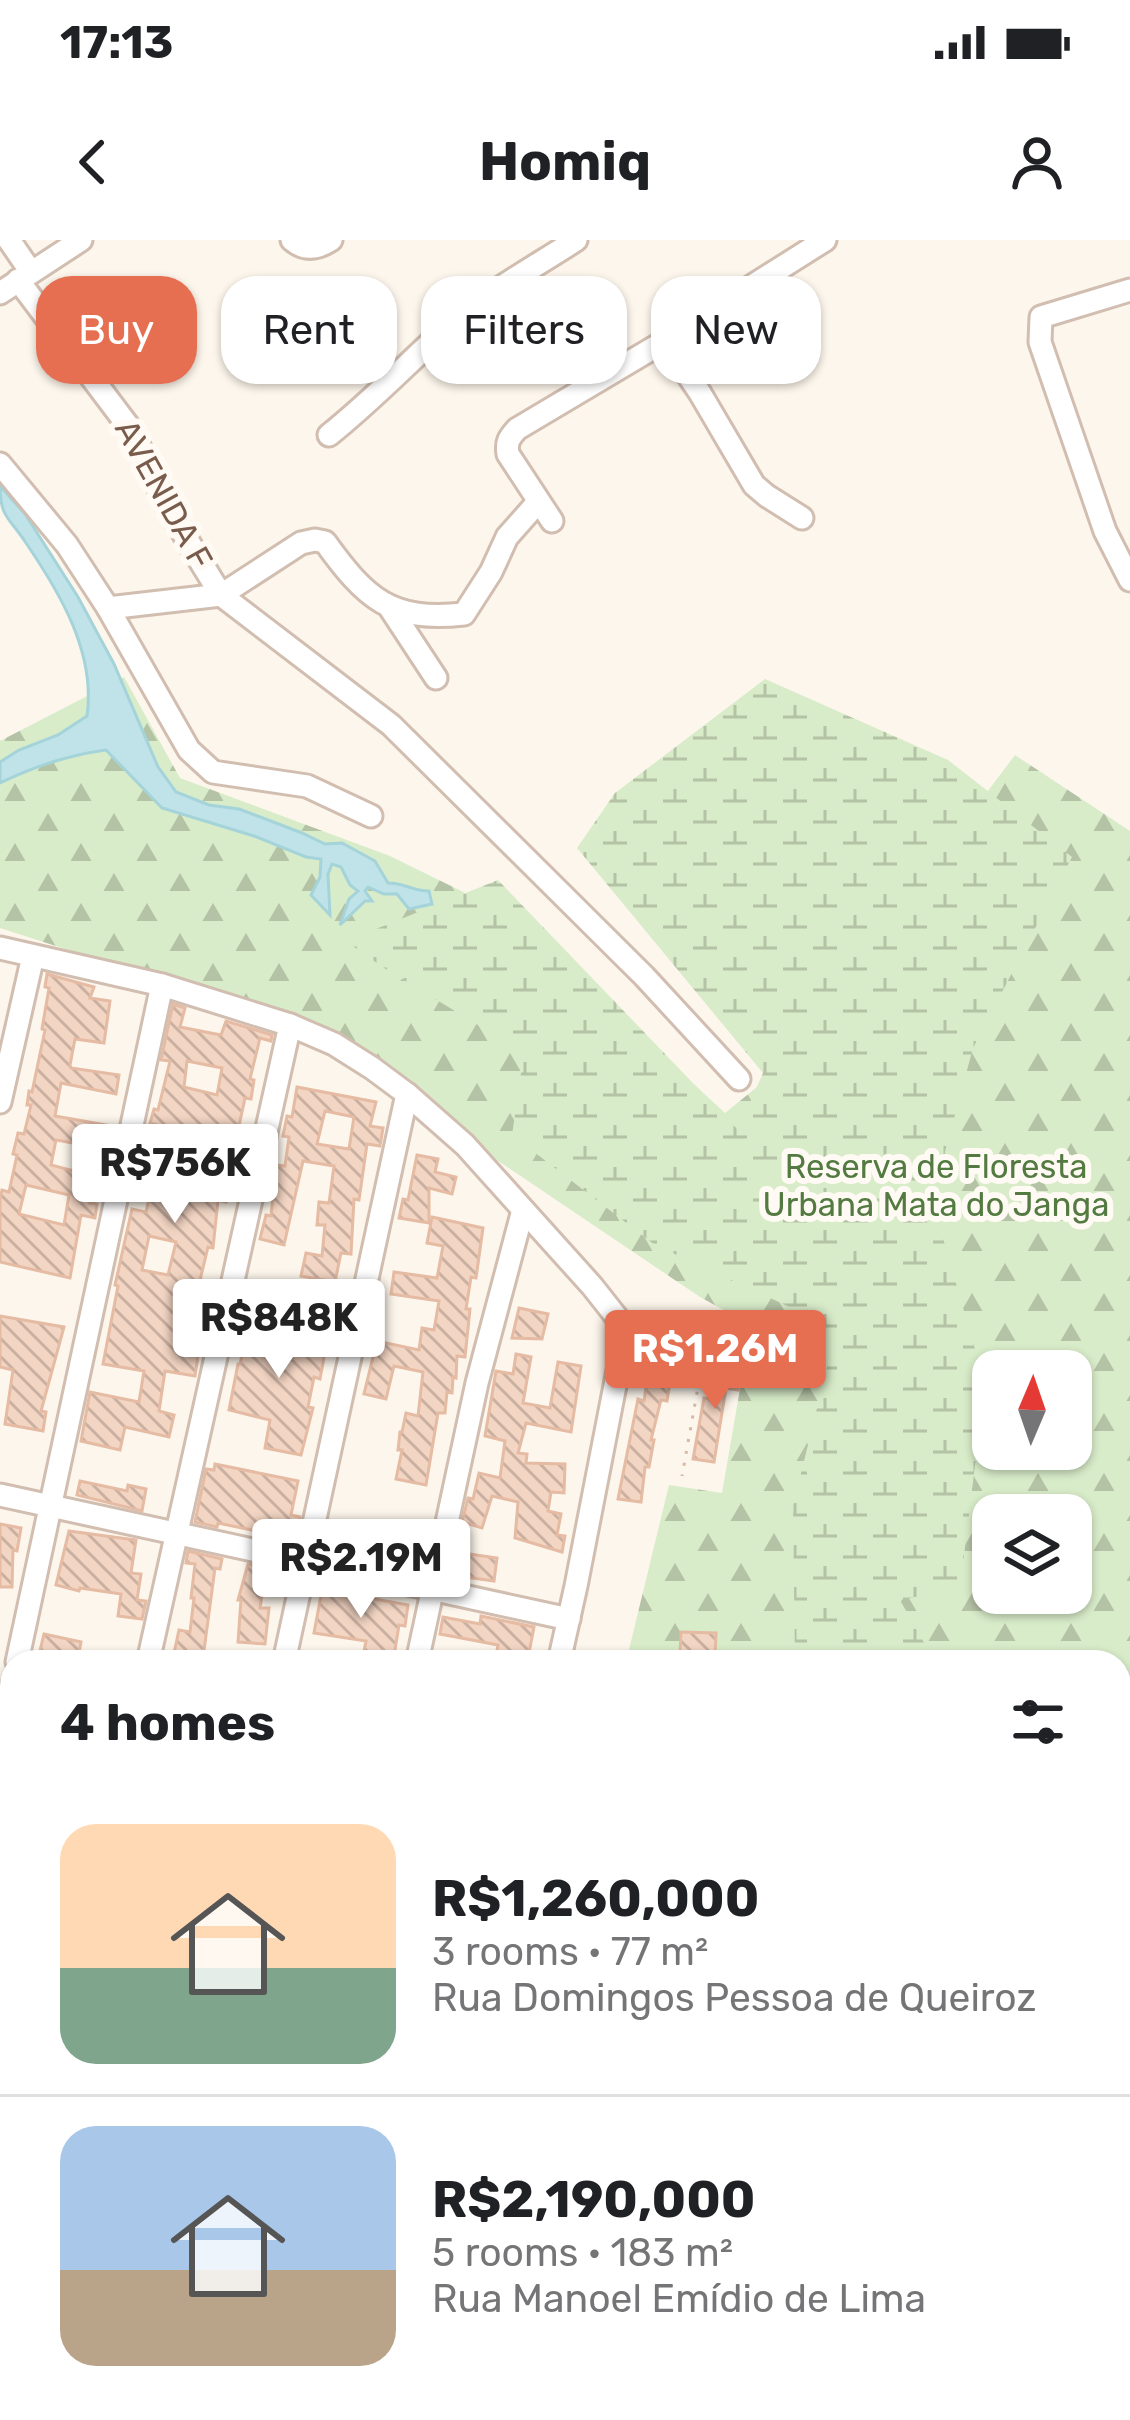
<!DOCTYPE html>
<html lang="en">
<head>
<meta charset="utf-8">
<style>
	body { margin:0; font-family:Rubik,sans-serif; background:#f2f2f2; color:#202124; height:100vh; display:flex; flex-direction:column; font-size:45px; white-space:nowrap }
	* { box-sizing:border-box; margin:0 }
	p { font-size:39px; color:#757577 }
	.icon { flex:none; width:66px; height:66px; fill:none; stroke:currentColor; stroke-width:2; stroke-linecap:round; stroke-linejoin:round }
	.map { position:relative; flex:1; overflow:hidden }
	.side { position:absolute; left:0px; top:1410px; width:1131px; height:771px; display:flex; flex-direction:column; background:#fff; border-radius:36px 36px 0 0; box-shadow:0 3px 9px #0004 }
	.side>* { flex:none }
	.banner { position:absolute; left:36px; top:36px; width:1059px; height:108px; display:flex; gap:24px }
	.needle { width:78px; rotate:2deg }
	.controls { position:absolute; left:972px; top:1110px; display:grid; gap:24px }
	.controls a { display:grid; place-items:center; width:120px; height:120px; border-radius:24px; background:#fff; box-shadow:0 3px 9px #0004; font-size:60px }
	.price { position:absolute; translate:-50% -102px; padding:0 27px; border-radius:12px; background:#fff; color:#222; font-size:39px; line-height:78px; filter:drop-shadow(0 3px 6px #0008) }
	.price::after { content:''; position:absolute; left:50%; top:72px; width:36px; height:27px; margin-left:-18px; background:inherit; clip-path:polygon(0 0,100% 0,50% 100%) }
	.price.selected { background:#e76f51; color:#fff }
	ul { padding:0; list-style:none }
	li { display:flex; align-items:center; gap:36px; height:300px; padding:0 60px }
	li+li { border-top:3px solid #e0e0e0 }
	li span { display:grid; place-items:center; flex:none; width:336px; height:240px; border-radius:36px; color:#555 }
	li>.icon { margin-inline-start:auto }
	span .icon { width:144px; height:144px; fill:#fffc; stroke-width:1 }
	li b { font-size:51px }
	h2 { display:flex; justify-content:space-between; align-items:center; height:144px; padding:0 60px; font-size:51px }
	.chip { padding:0 42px; border-radius:36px; background:#fff; box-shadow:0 3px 9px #0004; font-size:42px; line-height:108px }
	.chip.selected { background:#e76f51; color:#fff }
	.status { display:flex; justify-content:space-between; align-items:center; height:84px; padding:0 60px; background:#fff; direction:ltr }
	.status svg { height:33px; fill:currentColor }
	header { display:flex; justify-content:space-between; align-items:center; height:156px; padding:0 60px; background:#fff; font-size:54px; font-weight:700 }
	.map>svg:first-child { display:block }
	.forest { fill:url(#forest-firs); fill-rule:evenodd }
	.wetland { fill:url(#wetland-marsh) }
	.water { fill:#bfe3e8; stroke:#a5d3da; stroke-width:3 }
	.building { fill:url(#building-back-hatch); stroke:#e6bba3; stroke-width:3; fill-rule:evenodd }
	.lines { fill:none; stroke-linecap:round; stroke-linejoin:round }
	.minor-casing { stroke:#d1beb0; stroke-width:27 }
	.path { stroke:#d9b8a5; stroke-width:3; stroke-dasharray:3 9; stroke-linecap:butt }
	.minor { stroke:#fff; stroke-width:21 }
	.labels { text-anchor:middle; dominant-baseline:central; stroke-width:12; stroke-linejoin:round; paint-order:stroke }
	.street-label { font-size:33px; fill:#7a5c4d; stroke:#fffaf3 }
	.park-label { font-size:33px; fill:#537a41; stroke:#fffaf3 }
</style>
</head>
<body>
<div class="status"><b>17:13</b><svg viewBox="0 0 49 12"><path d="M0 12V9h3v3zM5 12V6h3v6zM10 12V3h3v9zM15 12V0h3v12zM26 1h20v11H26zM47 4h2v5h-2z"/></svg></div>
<header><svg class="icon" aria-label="back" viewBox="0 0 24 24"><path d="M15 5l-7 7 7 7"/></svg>Homiq<svg class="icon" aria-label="person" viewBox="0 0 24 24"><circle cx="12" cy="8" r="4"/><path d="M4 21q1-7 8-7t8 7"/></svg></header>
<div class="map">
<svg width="1130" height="2180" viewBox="0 0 1130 2180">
	<defs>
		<pattern id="forest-firs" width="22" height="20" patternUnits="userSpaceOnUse" patternTransform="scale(3)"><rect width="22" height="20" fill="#d8ecc9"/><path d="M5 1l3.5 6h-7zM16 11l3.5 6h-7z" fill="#b4c2a5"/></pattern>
		<pattern id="wetland-marsh" width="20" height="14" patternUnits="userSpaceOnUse" patternTransform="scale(3)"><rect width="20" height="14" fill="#d8ecc9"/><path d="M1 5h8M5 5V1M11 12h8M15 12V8" fill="none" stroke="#b4c2a5"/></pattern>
		<pattern id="building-back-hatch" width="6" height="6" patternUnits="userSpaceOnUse" patternTransform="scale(3)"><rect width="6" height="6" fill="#f3d5c3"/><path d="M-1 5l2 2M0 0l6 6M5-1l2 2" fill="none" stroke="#cab0a1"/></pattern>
	</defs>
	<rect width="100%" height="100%" fill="#fdf6ec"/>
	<!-- forest -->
	<path class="forest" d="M124 437 180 538 390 616 512 676 725 873 778 830 1015 515 1130 591V2180H439L441 2169H1119V1422H626L669 1245 722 1253 751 1085 700 1057 292 782 0 688V501ZM993 1131H1071V1209H993ZM993 1275H1071V1353H993Z"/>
	<!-- wetland -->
	<path class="wetland" d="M765 439 948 520 1072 617 973 808 932 960 985 1144 960 1348 900 1360 935 1422H795L793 1266 831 1111 809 1076 655 1005 512 895 524 813 381 726 346 701 498 640 738 890 763 833 577 608 615 553Z"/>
	<!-- water -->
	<path class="water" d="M0 246 25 274 78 357 114 424 158 527 176 552 209 565 239 569 302 593 325 604 342 603 375 621 388 643C406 643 411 651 429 651L432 664 409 669 397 654H384L368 647 365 651 372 661H365L340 685 349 659 358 651 350 645 341 627 332 624 328 634 330 675 311 655 320 637 321 619 306 617 254 596 162 568 106 510C68 515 35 526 0 543V522L19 510 58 495 87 476C96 413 60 353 26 303 10 278 0 278 0 246Z"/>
	<!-- building -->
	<g class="building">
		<path d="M47 734 94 747 90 758 110 761 104 803 75 799 70 825 71 828 119 835 116 854 61 843 55 876 106 885 102 908 56 900 51 925 97 937 90 963 97 964 95 978 81 975 70 1038 0 1022V958L2 950 9 952 17 915 13 914 18 893 24 894 31 865H27L29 851 32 852 45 790 42 789 49 748 45 747ZM26 945 69 955 64 985 19 974Z"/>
		<path d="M173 764 185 768 180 787 221 795 226 781 272 795 271 801 260 798 250 839 254 840 251 859 245 858 239 886 248 887 245 906 234 904 226 941 230 942 226 962 218 960 213 1008 208 1007 195 1061 199 1062 194 1087 202 1088 195 1136 165 1131 159 1171 174 1175 169 1197 125 1187 120 1210 81 1201 90 1152 139 1162 144 1131 103 1124 118 1046 115 1045 132 969 146 972 152 945 144 943 148 923 195 932 202 898 150 883 154 869 158 870 170 821 161 820ZM187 821 222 828 217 855 184 847ZM149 996 176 1002 168 1035 142 1030Z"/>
		<path d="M297 847 376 862 370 886 383 888 380 906 367 904 359 960 354 959 351 1014 341 1013 335 1042 301 1036 306 1013 322 1016 325 985H317L319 962 329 963 334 926 303 921 284 1005 260 999 266 975 271 976 276 925 285 926 289 897 283 896 287 876 292 877ZM325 871 354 877 349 909 317 904Z"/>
		<path d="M417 915 438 919 435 932 456 937 452 954 429 948V983L399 978 403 959 408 960Z"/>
		<path d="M432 977 483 988 476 1038 471 1037 466 1069H470L465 1117 457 1116 456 1138 453 1137 452 1153 447 1152 445 1173H438L426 1245 396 1239 402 1210H398L400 1192H402L406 1173 418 1176 423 1132 394 1126 386 1159 364 1154 377 1101 419 1110 422 1088 434 1090 439 1061 391 1054 394 1032 437 1038 443 1006 427 1003Z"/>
		<path d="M519 1068 548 1074 542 1099 512 1098Z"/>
		<path d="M0 1076 64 1087 41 1171 46 1172 43 1191 5 1184 13 1130 0 1127Z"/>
		<path d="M257 1076 280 1081 279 1085 328 1096 320 1139 314 1137 308 1167 313 1168 301 1215 265 1208 270 1180 229 1170 238 1124H240L245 1102 251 1103Z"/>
		<path d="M650 1086 696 1098 693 1119 674 1116 667 1161 661 1160 651 1200H654L649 1227H645L641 1262 618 1259 638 1159 644 1161 653 1101 646 1099Z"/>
		<path d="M516 1114 531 1117 523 1163 550 1168 558 1122 581 1126 571 1192 526 1183 518 1213 527 1214 526 1223 565 1224 564 1253 551 1252 548 1271 561 1274 557 1295 565 1296 562 1312 515 1298 518 1262 492 1256 482 1288 462 1282 468 1258 473 1259 479 1233 500 1238 505 1201 485 1196 496 1131 513 1134Z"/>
		<path d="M715 1125 741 1128 738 1150 726 1148 714 1222 693 1219 704 1158 711 1159Z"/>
		<path d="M215 1224 298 1241 291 1275 300 1277 295 1299 218 1283 217 1287 195 1282 206 1229 214 1230Z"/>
		<path d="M80 1241 127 1251 128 1245 146 1249 142 1271 77 1255Z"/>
		<path d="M0 1284 21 1288 17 1311 13 1310 12 1347H0Z"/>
		<path d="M69 1291 136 1300 131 1333 141 1334 137 1360 146 1361 142 1379 118 1376 121 1354 80 1348 79 1351 56 1345Z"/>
		<path d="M188 1311 222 1319 220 1329 215 1328 203 1418 174 1413 179 1390 190 1392 194 1358H191L195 1324 186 1323Z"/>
		<path d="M456 1312 497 1318 494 1341 451 1335Z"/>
		<path d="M248 1324 282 1332 280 1341 265 1337 260 1368H269L265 1404 238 1402 241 1360H238Z"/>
		<path d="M323 1345 364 1350 363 1357 408 1365 405 1386 399 1385 393 1422H362L366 1401 314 1393Z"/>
		<path d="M481 1376 534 1387 528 1418 513 1416 512 1422H495L498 1405 440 1394 443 1377 480 1384Z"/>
		<path d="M681 1392 716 1393 715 1416 680 1414Z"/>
		<path d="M44 1394 81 1402 77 1422 39 1415Z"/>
	</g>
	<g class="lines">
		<!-- minor casing -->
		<g class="minor-casing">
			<g id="minor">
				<path d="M9 0 31 32"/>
				<path d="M292 0C305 11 317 9 331 0"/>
				<path d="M18 40 132 191 169 270 221 355 391 485 644 736 739 839"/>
				<path d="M1130 50 1041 77 1040 102 1105 291 1130 340"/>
				<path d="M0 53 81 0"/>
				<path d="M665 101 700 153 754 245 767 256 802 278"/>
				<path d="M329 195C368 164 402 129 439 95 479 57 530 30 576 0"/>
				<path d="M0 224 67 305 108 368 189 510 213 532 307 546 371 576"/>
				<path d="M552 281 508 214C506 202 509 198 517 189L665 101 825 0"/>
				<path d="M108 368 221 355 301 303 315 300 325 302C366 359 391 382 464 374L491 332 507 297 538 262"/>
				<path d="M390 368 436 438"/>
				<path d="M0 708 162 745 290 785 334 804 372 828 407 854 465 905 592 1046 626 1089 576 1346 559 1422"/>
				<path d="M0 862 33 716"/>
				<path d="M0 1255 569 1379"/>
				<path d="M17 1422 162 745"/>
				<path d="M148 1422 290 785"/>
				<path d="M284 1422 407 854"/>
				<path d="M417 1422 477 1143 523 970"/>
				<path d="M0 1499 12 1446"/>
				<path d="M0 1833 12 1835"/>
				<path d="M112 2180 115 2169"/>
				<path d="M252 2180 255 2169"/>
				<path d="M386 2180 388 2169"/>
			</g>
		</g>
		<!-- path -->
		<path class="path" d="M643 1078 653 1072 700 1082 707 1097 682 1236"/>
		<!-- minor -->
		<use href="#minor" class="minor"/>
	</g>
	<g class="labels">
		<!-- street labels -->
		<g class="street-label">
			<text transform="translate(164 254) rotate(61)">AVENIDA F</text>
		</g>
		<!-- park labels -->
		<g class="park-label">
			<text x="936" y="926">Reserva de Floresta<tspan x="936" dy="38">Urbana Mata do Janga</tspan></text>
		</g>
	</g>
</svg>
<div class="controls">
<a><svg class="needle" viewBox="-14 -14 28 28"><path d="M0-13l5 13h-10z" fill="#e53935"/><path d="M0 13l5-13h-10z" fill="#757577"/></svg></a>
<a><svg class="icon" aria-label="layers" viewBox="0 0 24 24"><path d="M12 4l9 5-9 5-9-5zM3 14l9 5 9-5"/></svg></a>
</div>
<b class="price" style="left:175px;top:986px">R$756K</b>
<b class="price" style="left:279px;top:1141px">R$848K</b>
<b class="price selected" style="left:715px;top:1172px">R$1.26M</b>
<b class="price" style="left:361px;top:1381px">R$2.19M</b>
<div class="banner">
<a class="chip selected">Buy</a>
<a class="chip">Rent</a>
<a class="chip">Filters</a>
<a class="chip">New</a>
</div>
<section class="side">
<h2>4 homes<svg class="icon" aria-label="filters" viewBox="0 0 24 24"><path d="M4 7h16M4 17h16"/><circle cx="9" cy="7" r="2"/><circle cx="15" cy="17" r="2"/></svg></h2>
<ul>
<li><span style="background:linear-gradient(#ffd9b3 60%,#7fa58c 0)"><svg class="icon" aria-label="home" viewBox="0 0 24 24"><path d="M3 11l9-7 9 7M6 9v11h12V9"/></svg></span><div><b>R$1,260,000</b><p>3 rooms · 77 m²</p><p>Rua Domingos Pessoa de Queiroz</p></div></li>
<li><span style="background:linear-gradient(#a9c7e8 60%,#b9a48a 0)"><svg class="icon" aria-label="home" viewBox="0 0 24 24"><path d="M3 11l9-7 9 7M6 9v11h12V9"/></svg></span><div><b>R$2,190,000</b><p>5 rooms · 183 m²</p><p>Rua Manoel Emídio de Lima</p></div></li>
</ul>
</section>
</div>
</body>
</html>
